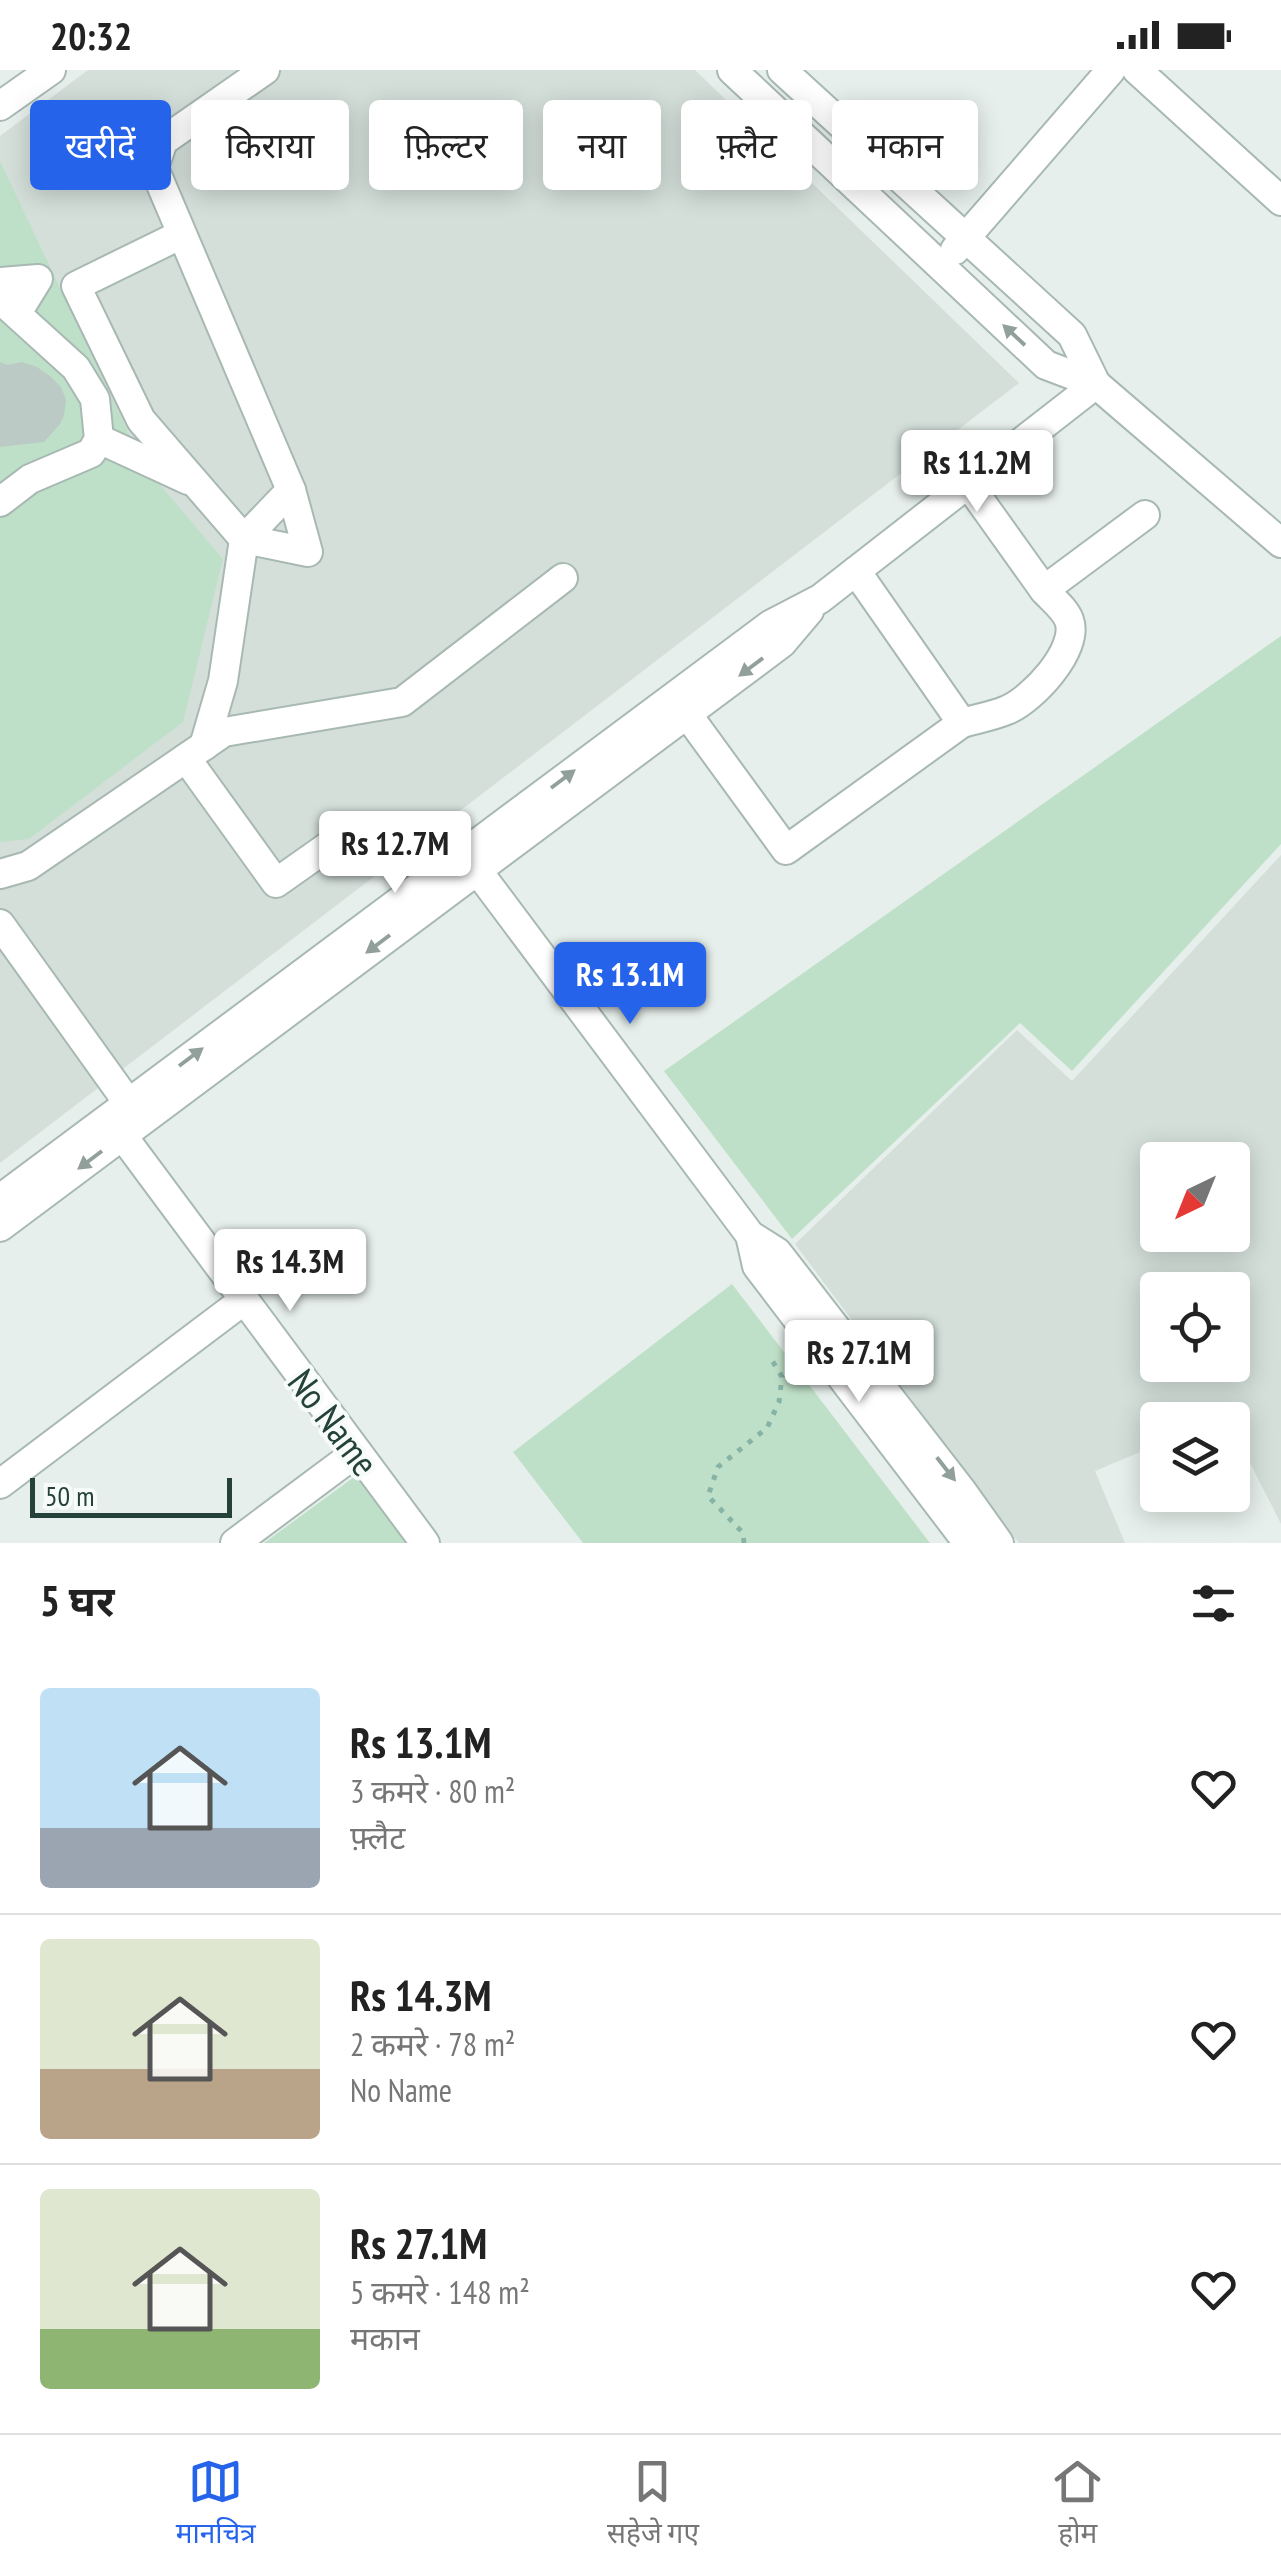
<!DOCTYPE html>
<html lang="hi">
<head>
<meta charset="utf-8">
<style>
	body { margin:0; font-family:"PT Sans Narrow","Noto Sans Devanagari",sans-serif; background:#f2f2f2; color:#222; height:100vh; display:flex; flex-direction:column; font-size:38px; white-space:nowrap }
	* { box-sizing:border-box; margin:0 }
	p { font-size:32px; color:#767676 }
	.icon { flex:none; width:55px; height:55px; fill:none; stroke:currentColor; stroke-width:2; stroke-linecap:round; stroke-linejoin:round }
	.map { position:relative; height:1473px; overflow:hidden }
	.drawer { display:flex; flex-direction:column; background:#fff; flex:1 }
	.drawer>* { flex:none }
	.top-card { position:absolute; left:30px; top:30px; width:1222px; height:90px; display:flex; gap:20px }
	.needle { width:65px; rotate:223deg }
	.controls { position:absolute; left:1140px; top:1072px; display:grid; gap:20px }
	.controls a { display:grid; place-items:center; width:110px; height:110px; border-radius:10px; background:#fff; box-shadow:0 5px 25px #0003; font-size:50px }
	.scale { position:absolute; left:30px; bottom:25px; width:202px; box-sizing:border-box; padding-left:10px; border:5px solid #24423a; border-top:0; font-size:28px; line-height:35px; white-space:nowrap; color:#24423a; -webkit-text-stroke:8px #f7fbf9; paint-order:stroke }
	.price { position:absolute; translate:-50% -85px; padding:0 22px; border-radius:10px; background:#fff; color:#222; font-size:32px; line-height:65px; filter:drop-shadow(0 2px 5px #0008) }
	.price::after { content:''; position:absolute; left:50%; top:60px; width:30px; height:22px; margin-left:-15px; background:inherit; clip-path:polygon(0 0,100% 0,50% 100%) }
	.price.active { background:#2563eb; color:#fff }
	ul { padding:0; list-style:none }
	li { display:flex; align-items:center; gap:30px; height:250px; padding:0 40px }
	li+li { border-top:2px solid #e0e0e0 }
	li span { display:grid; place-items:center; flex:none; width:280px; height:200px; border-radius:10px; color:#555 }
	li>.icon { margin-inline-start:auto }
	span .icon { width:120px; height:120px; fill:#fffc; stroke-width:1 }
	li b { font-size:42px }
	h2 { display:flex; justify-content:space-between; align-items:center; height:120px; padding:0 40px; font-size:42px }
	.chip { padding:0 35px; border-radius:10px; background:#fff; box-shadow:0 5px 25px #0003; font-size:35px; line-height:90px }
	.chip.active { background:#2563eb; color:#fff }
	.status { display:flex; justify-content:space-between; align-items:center; height:70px; padding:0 50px; background:#fff; direction:ltr }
	.status svg { height:28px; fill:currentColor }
	.menu { display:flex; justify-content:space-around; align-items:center; height:140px; border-top:2px solid #e0e0e0; background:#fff; font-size:28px; color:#767676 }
	.menu a { display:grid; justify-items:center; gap:5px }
	.menu .active { color:#2563eb }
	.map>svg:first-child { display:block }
	.built { fill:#d4dfda; fill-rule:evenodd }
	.green { fill:#bfe0c8 }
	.building { fill:#bbcac4 }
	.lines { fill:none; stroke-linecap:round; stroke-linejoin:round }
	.minor-casing { stroke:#a8b8b2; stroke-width:32 }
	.path { stroke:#86b3a5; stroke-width:5; stroke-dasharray:5 8; stroke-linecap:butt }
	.minor { stroke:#fff; stroke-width:28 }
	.oneway { fill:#92a09c }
	.labels { text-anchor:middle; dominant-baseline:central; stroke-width:8; stroke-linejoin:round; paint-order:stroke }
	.street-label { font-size:38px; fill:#24423a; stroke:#f7fbf9 }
</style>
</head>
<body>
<div class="status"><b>20:32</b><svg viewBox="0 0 49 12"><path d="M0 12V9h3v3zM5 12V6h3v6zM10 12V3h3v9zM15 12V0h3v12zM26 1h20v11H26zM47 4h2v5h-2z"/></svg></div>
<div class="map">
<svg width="1281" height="1473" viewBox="0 0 1281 1473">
	<rect width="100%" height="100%" fill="#e6efeb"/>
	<!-- built -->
	<g class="built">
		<path d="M88 0H695L1019 313 0 1093V66Z"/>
		<path d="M1281 785V1454L1233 1359 1232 1350H1228L1226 1347 1218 1350H1158L1157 1375 1095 1401 1125 1473H1019L795 1174 1017 960 1072 1011ZM1158 1090H1232V1165H1158ZM1158 1220H1232V1295H1158Z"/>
	</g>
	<!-- green -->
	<g class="green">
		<path d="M0 91 144 396 223 489 183 652 29 769 0 772Z"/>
		<path d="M1281 566V774L1072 1001 1020 953 792 1169 664 1001Z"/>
		<path d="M732 1214 930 1473H583L513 1382Z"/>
		<path d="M361 1402 414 1473H264Z"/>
	</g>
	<!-- building -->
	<path class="building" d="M0 292 8 295 22 292 37 297 50 306 61 317 66 330 64 345 60 354 44 372 0 377Z"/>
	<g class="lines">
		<!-- minor casing -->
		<g class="minor-casing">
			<g id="minor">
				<path d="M732 0 1046 295 1096 314 1281 473"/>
				<path d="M782 0 1072 265 1096 314"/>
				<path d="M1137 0 1281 131"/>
				<path d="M0 36 51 0"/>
				<path d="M182 164 76 216 141 350 244 469 308 482 291 420 154 98 163 71 265 0"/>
				<path d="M955 180 1111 0"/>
				<path d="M0 212 38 209 17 243"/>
				<path d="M0 229 76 298 95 329 99 369 91 383 30 409 0 432"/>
				<path d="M99 369 188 410"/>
				<path d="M969 415 1044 520 1145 445"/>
				<path d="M687 644 786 780 962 653 856 501"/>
				<path d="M962 653C976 649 993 646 1007 640 1032 630 1080 579 1069 550 1065 539 1052 529 1044 520"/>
				<path d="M204 676 223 611 244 469 291 420"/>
				<path d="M186 688 276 813 354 758"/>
				<path d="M468 788 750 1165 777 1182 962 1421 999 1473"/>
				<path d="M0 804 28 796 224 662 402 632 563 508"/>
				<path d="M0 854 139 1048"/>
				<path d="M113 1053 425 1473"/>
				<path d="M0 1129 770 555 820 529 1096 314"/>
				<path d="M0 1157 782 573 809 541"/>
				<path d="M750 1165 757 1196 968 1473"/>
				<path d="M0 1414 244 1230"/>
				<path d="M235 1473 357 1382"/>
			</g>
		</g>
		<!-- path -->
		<path class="path" d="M744 1473 743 1463 708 1426 718 1397 767 1358 779 1332 782 1307 770 1287"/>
		<!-- minor -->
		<use href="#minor" class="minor"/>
	</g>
	<!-- one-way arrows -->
	<defs><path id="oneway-solid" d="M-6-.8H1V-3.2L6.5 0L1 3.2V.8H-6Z" transform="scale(2.5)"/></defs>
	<g class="oneway">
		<use href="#oneway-solid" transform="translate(1014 265) rotate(-137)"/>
		<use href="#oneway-solid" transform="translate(751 597) rotate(143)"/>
		<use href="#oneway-solid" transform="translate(563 709) rotate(-37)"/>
		<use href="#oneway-solid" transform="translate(378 874) rotate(143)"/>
		<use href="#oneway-solid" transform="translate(191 987) rotate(-37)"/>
		<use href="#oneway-solid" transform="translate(90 1090) rotate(143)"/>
		<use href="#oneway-solid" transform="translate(946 1399) rotate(52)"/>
	</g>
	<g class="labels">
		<!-- street labels -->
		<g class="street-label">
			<text transform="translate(334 1352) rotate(53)">No Name</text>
		</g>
	</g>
</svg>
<div class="controls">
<a><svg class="needle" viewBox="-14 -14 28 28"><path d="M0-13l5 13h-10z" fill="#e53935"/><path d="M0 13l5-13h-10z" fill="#767676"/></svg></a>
<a><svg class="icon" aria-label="locate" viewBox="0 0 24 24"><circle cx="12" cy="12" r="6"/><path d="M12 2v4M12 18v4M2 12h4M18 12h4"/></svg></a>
<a><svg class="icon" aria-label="layers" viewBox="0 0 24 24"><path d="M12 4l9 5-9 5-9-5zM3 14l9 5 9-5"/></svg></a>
</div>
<div class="scale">50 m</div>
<b class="price" style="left:977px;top:445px">Rs 11.2M</b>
<b class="price" style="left:395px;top:826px">Rs 12.7M</b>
<b class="price active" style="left:630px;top:957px">Rs 13.1M</b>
<b class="price" style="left:290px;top:1244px">Rs 14.3M</b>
<b class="price" style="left:859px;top:1335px">Rs 27.1M</b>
<div class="top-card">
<a class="chip active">खरीदें</a>
<a class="chip">किराया</a>
<a class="chip">फ़िल्टर</a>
<a class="chip">नया</a>
<a class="chip">फ़्लैट</a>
<a class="chip">मकान</a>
</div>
</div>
<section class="drawer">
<h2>5 घर<svg class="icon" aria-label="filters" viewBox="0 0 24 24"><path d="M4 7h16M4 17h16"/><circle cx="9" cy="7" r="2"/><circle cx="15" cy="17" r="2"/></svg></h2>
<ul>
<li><span style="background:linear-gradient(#bfe0f5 70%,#9aa5b1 0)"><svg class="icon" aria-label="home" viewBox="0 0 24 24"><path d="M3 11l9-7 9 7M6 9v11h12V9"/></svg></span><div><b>Rs 13.1M</b><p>3 कमरे · 80 m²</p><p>फ़्लैट</p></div><svg class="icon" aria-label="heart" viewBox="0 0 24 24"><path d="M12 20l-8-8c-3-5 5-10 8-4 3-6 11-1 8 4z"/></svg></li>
<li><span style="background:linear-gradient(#dfe7d0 65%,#b9a48a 0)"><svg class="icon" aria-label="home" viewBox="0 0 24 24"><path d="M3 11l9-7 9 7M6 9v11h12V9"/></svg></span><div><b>Rs 14.3M</b><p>2 कमरे · 78 m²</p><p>No Name</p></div><svg class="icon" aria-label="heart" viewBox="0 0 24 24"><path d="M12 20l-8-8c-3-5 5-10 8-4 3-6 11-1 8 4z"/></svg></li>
<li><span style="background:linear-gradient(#dfe7d0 70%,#8fb573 0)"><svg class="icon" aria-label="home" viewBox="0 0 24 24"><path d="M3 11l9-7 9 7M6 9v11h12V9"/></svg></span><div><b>Rs 27.1M</b><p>5 कमरे · 148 m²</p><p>मकान</p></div><svg class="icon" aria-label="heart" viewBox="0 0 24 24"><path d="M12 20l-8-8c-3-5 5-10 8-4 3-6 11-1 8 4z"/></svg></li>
</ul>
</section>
<nav class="menu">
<a class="active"><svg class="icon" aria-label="map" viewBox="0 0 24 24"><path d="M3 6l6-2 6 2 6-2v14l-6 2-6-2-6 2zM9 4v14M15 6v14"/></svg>मानचित्र</a>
<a><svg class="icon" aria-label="saved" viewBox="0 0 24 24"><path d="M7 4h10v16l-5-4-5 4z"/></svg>सहेजे गए</a>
<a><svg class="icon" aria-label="home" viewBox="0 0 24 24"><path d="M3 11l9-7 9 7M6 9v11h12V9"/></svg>होम</a>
</nav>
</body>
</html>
